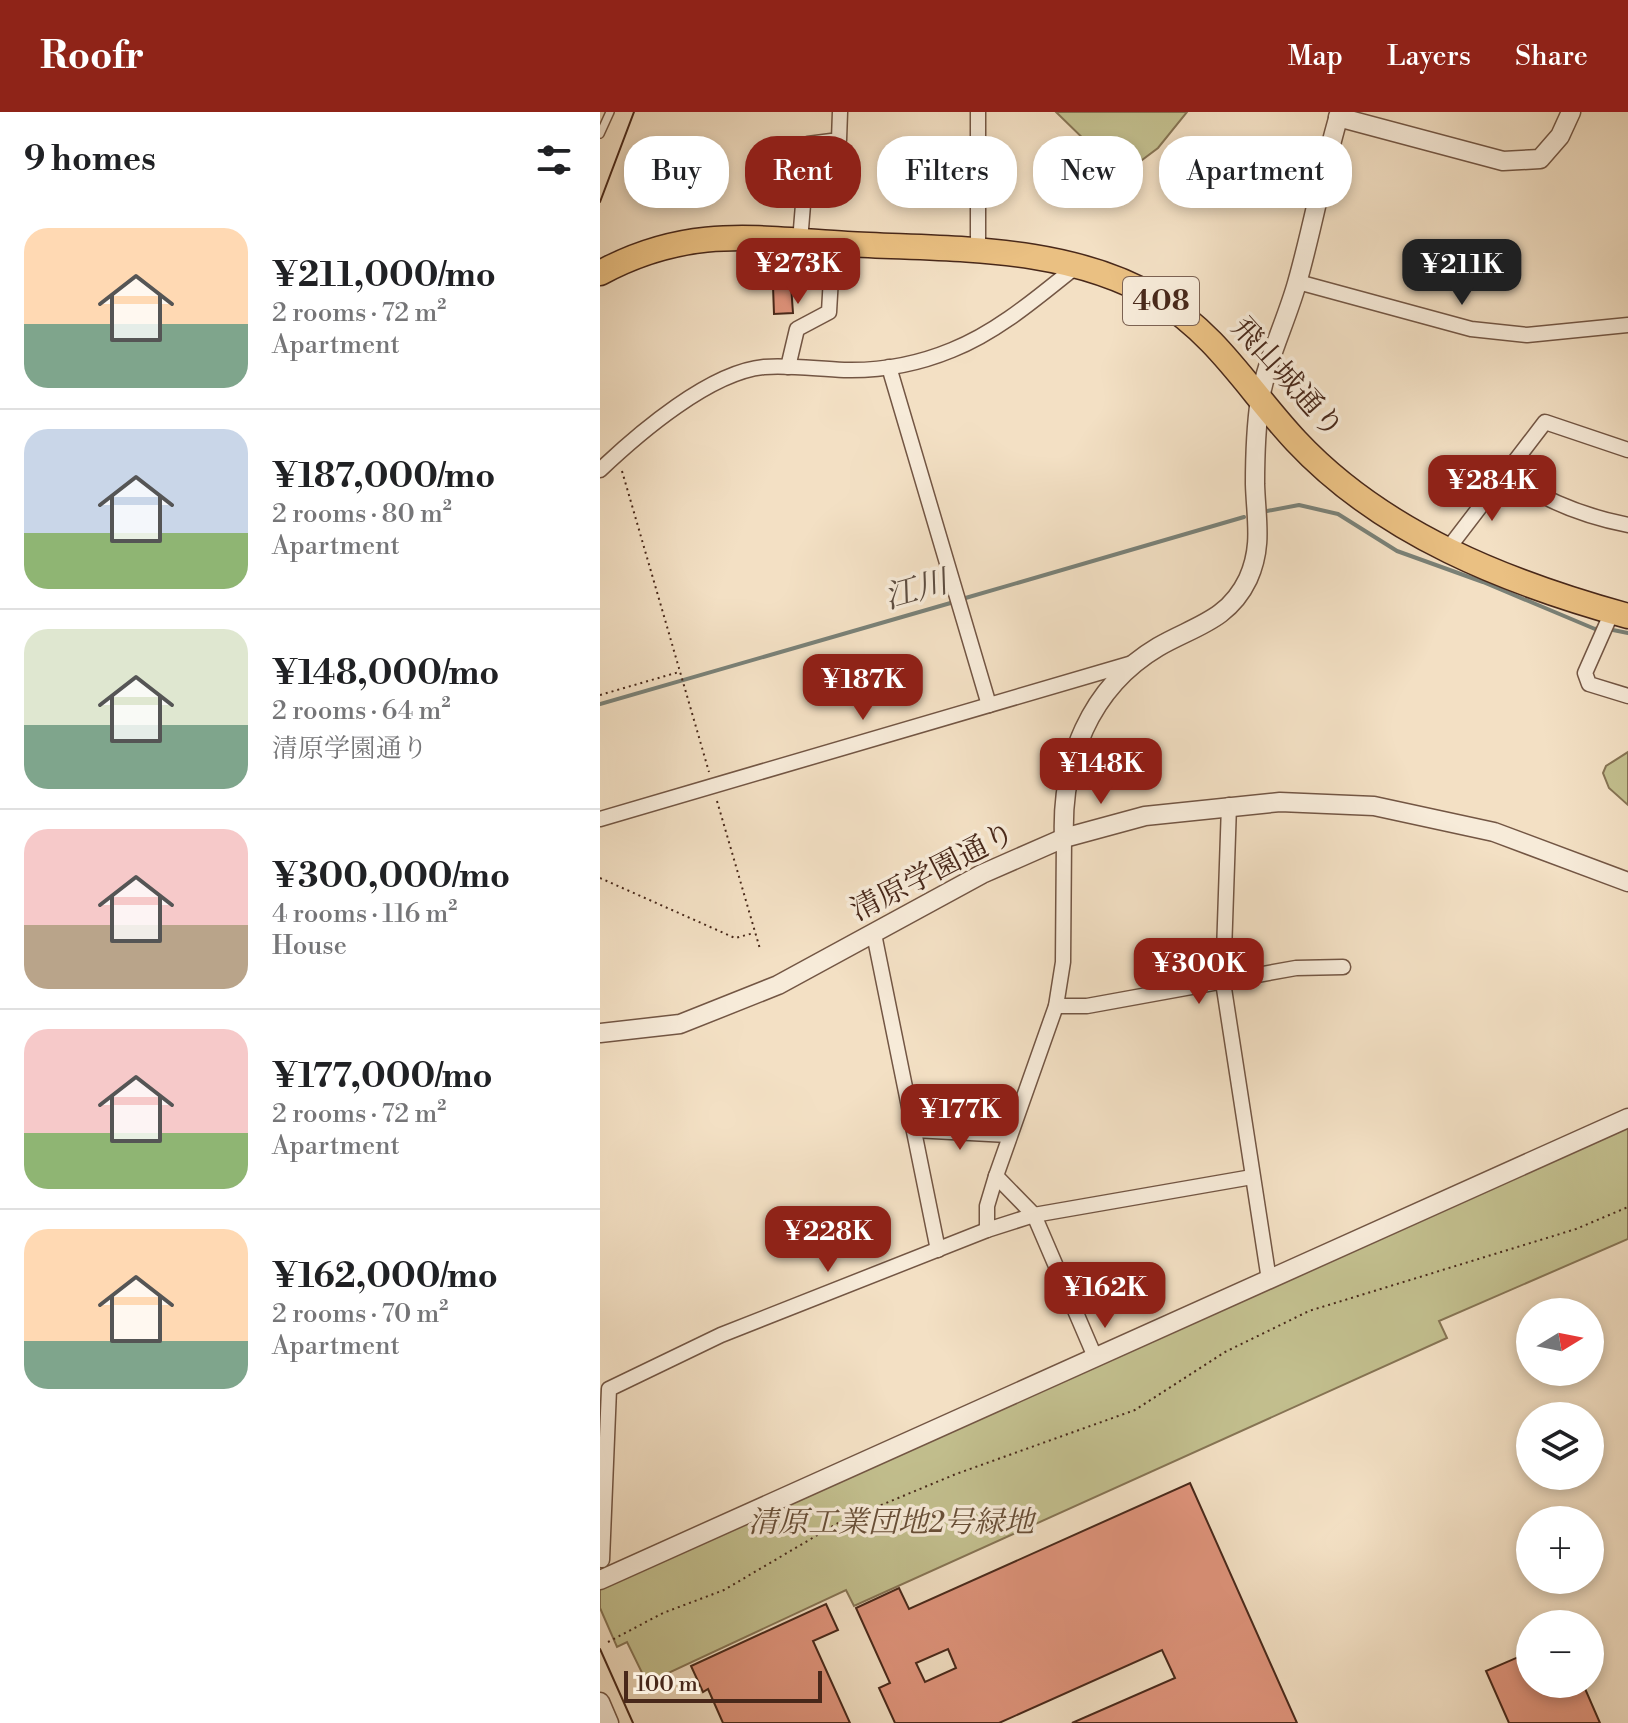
<!DOCTYPE html>
<html lang="en">
<head>
<meta charset="utf-8">
<style>
	body { margin:0; font-family:"Libre Bodoni","Noto Serif JP",serif; background:#f2f2f2; color:#202124; height:100vh; display:flex; flex-direction:column; font-size:30px; white-space:nowrap }
	* { box-sizing:border-box; margin:0 }
	p { font-size:26px; color:#757577 }
	.icon { flex:none; width:44px; height:44px; fill:none; stroke:currentColor; stroke-width:2; stroke-linecap:round; stroke-linejoin:round }
	.map { position:relative; flex:1; overflow:hidden }
	.side { display:flex; flex-direction:column; background:#fff; width:600px }
	.side>* { flex:none }
	.guide { position:absolute; left:24px; top:24px; width:760px; height:72px; display:flex; gap:16px }
	.needle { width:52px; rotate:80deg }
	.controls { position:absolute; left:916px; top:1186px; display:grid; gap:16px }
	.controls a { display:grid; place-items:center; width:88px; height:88px; border-radius:50%; background:#fff; box-shadow:0 4px 12px #0003; font-size:40px }
	.scale { position:absolute; left:24px; bottom:20px; width:198px; box-sizing:border-box; padding-left:8px; border:4px solid #48281a; border-top:0; font-size:22px; line-height:28px; white-space:nowrap; color:#48281a; -webkit-text-stroke:6px #f7ebd9; paint-order:stroke }
	.price { position:absolute; translate:-50% -68px; padding:0 18px; border-radius:16px; background:#8f2418; color:#fff; font-size:26px; line-height:52px; filter:drop-shadow(0 2px 4px #0008) }
	.price::after { content:''; position:absolute; left:50%; top:48px; width:24px; height:18px; margin-left:-12px; background:inherit; clip-path:polygon(0 0,100% 0,50% 100%) }
	.price.selected { background:#222; color:#fff }
	ul { padding:0; list-style:none }
	li { display:flex; align-items:center; gap:24px; height:200px; padding:0 24px }
	li+li { border-top:2px solid #e0e0e0 }
	li span { display:grid; place-items:center; flex:none; width:224px; height:160px; border-radius:24px; color:#555 }
	li>.icon { margin-inline-start:auto }
	span .icon { width:96px; height:96px; fill:#fffc; stroke-width:1 }
	li b { font-size:34px }
	h2 { display:flex; justify-content:space-between; align-items:center; height:96px; padding:0 24px; font-size:34px }
	.chip { padding:0 28px; border-radius:32px; background:#fff; box-shadow:0 4px 12px #0003; font-size:28px; line-height:72px }
	.chip.selected { background:#8f2418; color:#fff }
	header { display:flex; align-items:center; gap:48px; box-sizing:border-box; height:112px; padding:0 40px; background:#8f2418; color:#fff }
	header strong { font-size:38px }
	nav { display:flex; gap:44px; margin-inline-start:auto; font-size:28px }
	main { display:flex; flex:1; min-height:0 }
	.map>svg:first-child { display:block }
	.green { fill:#c3c08f; stroke:#867454; stroke-width:2 }
	.lines { fill:none; stroke-linecap:round; stroke-linejoin:round }
	.stream { stroke:#7a8177; stroke-width:4 }
	.building { fill:#e0947c; stroke:#48281a; stroke-width:2; fill-rule:evenodd }
	.service-casing { stroke:#735644; stroke-width:10 }
	.minor-casing { stroke:#735644; stroke-width:17 }
	.tertiary-casing { stroke:#735644; stroke-width:21 }
	.trunk-casing { stroke:#48281a; stroke-width:27 }
	.path { stroke:#48281a; stroke-width:2; stroke-dasharray:2 4; stroke-linecap:butt }
	.service { stroke:#f7ebd9; stroke-width:7 }
	.minor { stroke:#f7ebd9; stroke-width:14 }
	.tertiary { stroke:#f7ebd9; stroke-width:18 }
	.trunk { stroke:#eac082; stroke-width:24 }
	.tram { stroke:#48281a; stroke-width:2 }
	.labels { text-anchor:middle; dominant-baseline:central; stroke-width:7; stroke-linejoin:round; paint-order:stroke }
	.shield { fill:#f7ebd9; stroke:#7c6253; stroke-width:2 }
	.shield-label { font-size:28px; font-weight:bold; fill:#48281a }
	.street-label { font-size:30px; fill:#48281a; stroke:#f7ebd9 }
	.park-label { font-size:30px; font-style:italic; fill:#674e37; stroke:#f7ebd9 }
	.water-label { font-size:32px; font-style:italic; fill:#5d4d41; stroke:#f7ebd9 }
</style>
</head>
<body>
<header>
<strong>Roofr</strong>
<nav><a>Map</a><a>Layers</a><a>Share</a></nav>
</header>
<main>
<section class="side">
<h2>9 homes<svg class="icon" aria-label="filters" viewBox="0 0 24 24"><path d="M4 7h16M4 17h16"/><circle cx="9" cy="7" r="2"/><circle cx="15" cy="17" r="2"/></svg></h2>
<ul>
<li><span style="background:linear-gradient(#ffd9b3 60%,#7fa58c 0)"><svg class="icon" aria-label="home" viewBox="0 0 24 24"><path d="M3 11l9-7 9 7M6 9v11h12V9"/></svg></span><div><b>¥211,000/mo</b><p>2 rooms · 72 m²</p><p>Apartment</p></div></li>
<li><span style="background:linear-gradient(#c9d6e8 65%,#8fb573 0)"><svg class="icon" aria-label="home" viewBox="0 0 24 24"><path d="M3 11l9-7 9 7M6 9v11h12V9"/></svg></span><div><b>¥187,000/mo</b><p>2 rooms · 80 m²</p><p>Apartment</p></div></li>
<li><span style="background:linear-gradient(#dfe7d0 60%,#7fa58c 0)"><svg class="icon" aria-label="home" viewBox="0 0 24 24"><path d="M3 11l9-7 9 7M6 9v11h12V9"/></svg></span><div><b>¥148,000/mo</b><p>2 rooms · 64 m²</p><p>清原学園通り</p></div></li>
<li><span style="background:linear-gradient(#f6c9c9 60%,#b9a48a 0)"><svg class="icon" aria-label="home" viewBox="0 0 24 24"><path d="M3 11l9-7 9 7M6 9v11h12V9"/></svg></span><div><b>¥300,000/mo</b><p>4 rooms · 116 m²</p><p>House</p></div></li>
<li><span style="background:linear-gradient(#f6c9c9 65%,#8fb573 0)"><svg class="icon" aria-label="home" viewBox="0 0 24 24"><path d="M3 11l9-7 9 7M6 9v11h12V9"/></svg></span><div><b>¥177,000/mo</b><p>2 rooms · 72 m²</p><p>Apartment</p></div></li>
<li><span style="background:linear-gradient(#ffd9b3 70%,#7fa58c 0)"><svg class="icon" aria-label="home" viewBox="0 0 24 24"><path d="M3 11l9-7 9 7M6 9v11h12V9"/></svg></span><div><b>¥162,000/mo</b><p>2 rooms · 70 m²</p><p>Apartment</p></div></li>
</ul>
</section>
<div class="map">
<svg width="1028" height="1611" viewBox="0 0 1028 1611">
	<rect width="100%" height="100%" fill="#f3e0c4"/>
	<filter id="stains"><feTurbulence type="fractalNoise" baseFrequency=".0025" numOctaves="4"/><feColorMatrix values="0 0 0 0 .2 0 0 0 0 .09 0 0 0 0 .02 0 0 0 .5 -.17"/></filter>
	<radialGradient id="worn" r=".72"><stop offset=".6" stop-color="#630" stop-opacity="0"/><stop offset="1" stop-color="#630" stop-opacity=".3"/></radialGradient>
	<!-- green -->
	<g class="green">
		<path d="M456 0H587L558 36 526 60 497 40Z"/>
		<path d="M1028 640V693L1009 676 1003 661 1006 654Z"/>
		<path d="M1028 1014V1127L839 1209 847 1226 254 1494 246 1478 47 1571 27 1530 17 1535 0 1496V1477Z"/>
	</g>
	<g class="lines">
		<!-- stream -->
		<g class="stream">
			<path d="M667 399 699 393 738 402 797 439 883 470 995 517 999 516"/>
			<path d="M362 487 644 405"/>
			<path d="M1008 517 1028 521"/>
			<path d="M0 592 354 490"/>
		</g>
	</g>
	<!-- building -->
	<g class="building">
		<path d="M92 55 111 57 110 78 90 76Z"/>
		<path d="M191 173 193 201 174 202 173 174Z"/>
		<path d="M590 1371 697 1611H472L575 1566 562 1538 399 1611H295L279 1576 290 1571 256 1496 299 1476 309 1497ZM348 1537 356 1556 325 1570 316 1551Z"/>
		<path d="M226 1492 238 1518 213 1529 250 1611H123L108 1577 103 1580 91 1554Z"/>
		<path d="M930 1540V1572H983L1000 1611H909L886 1559Z"/>
	</g>
	<g class="lines">
		<!-- service casing -->
		<g class="service-casing">
			<path id="service" d="M0 22 10 0"/>
		</g>
		<!-- minor casing -->
		<g class="minor-casing">
			<g id="minor">
				<path d="M200 129 208 32 239 28 240 0"/>
				<path d="M378 139V0"/>
				<path d="M698 170 871 217 927 223 1028 213"/>
				<path d="M188 255 197 217 229 200 233 131"/>
				<path d="M289 255 389 593"/>
				<path d="M0 358C39 321 110 260 164 255 190 253 217 257 244 258 279 259 318 252 352 238 398 220 439 184 478 153"/>
				<path d="M906 361C943 389 983 404 1028 413"/>
				<path d="M847 438 945 310 1028 338"/>
				<path d="M1012 500 985 561 989 572 1028 584"/>
				<path d="M629 693 623 870 669 1168"/>
				<path d="M0 707 536 550"/>
				<path d="M464 726 463 850 456 894 396 1064 434 1103 495 1245"/>
				<path d="M274 822 338 1138"/>
				<path d="M456 894H487L696 856 743 855"/>
				<path d="M314 1018 408 1023"/>
				<path d="M387 1118V1094L396 1064"/>
				<path d="M2 1448 9 1277 121 1223 387 1118 434 1103 652 1065"/>
			</g>
		</g>
		<!-- tertiary casing -->
		<g class="tertiary-casing">
			<g id="tertiary">
				<path d="M738 5 903 49 940 47 960 24 971 0"/>
				<path d="M464 726C461 650 489 576 558 535 594 514 628 509 648 467 663 434 656 407 655 372 655 344 656 315 660 287 667 247 686 210 697 171 713 115 723 56 740 0"/>
				<path d="M0 921 80 912 178 873 382 762 464 726 545 704 680 690 774 694 894 720 1028 770"/>
				<path d="M0 1468 1028 1006"/>
				<path d="M0 1590 9 1611"/>
			</g>
		</g>
		<!-- trunk casing -->
		<g class="trunk-casing">
			<path id="trunk" d="M0 161C87 114 152 126 247 132 352 138 465 132 558 187 617 222 650 280 696 329 783 422 908 471 1028 504"/>
		</g>
		<!-- path -->
		<g class="path">
			<path d="M22 359 109 660"/>
			<path d="M0 583 79 560"/>
			<path d="M117 689 160 837"/>
			<path d="M0 766 135 826 154 821"/>
			<path d="M8 1530 63 1501 124 1478 238 1411 356 1362 535 1298 625 1240 709 1199 976 1117 1028 1095"/>
		</g>
		<!-- service -->
		<use href="#service" class="service"/>
		<!-- minor -->
		<use href="#minor" class="minor"/>
		<!-- tertiary -->
		<use href="#tertiary" class="tertiary"/>
		<!-- trunk -->
		<use href="#trunk" class="trunk"/>
		<!-- tram -->
		<g class="tram">
			<path d="M0 90 34 0"/>
			<path d="M0 1537 33 1611"/>
		</g>
	</g>
	<g class="labels">
		<!-- shield labels -->
		<rect class="shield" x="523" y="165" width="76" height="48" rx="6"/>
		<g class="shield-label">
			<text x="561" y="189">408</text>
		</g>
		<!-- street labels -->
		<g class="street-label">
			<text transform="translate(687 266) rotate(48)">飛山城通り</text>
			<text transform="translate(333 760) rotate(-27)">清原学園通り</text>
		</g>
		<!-- park labels -->
		<g class="park-label">
			<text x="291" y="1411">清原工業団地2号緑地</text>
		</g>
		<!-- water labels -->
		<g class="water-label">
			<text transform="translate(316 478) rotate(-16)">江川</text>
		</g>
	</g>
	<rect width="100%" height="100%" filter="url(#stains)"/>
	<rect width="100%" height="100%" fill="url(#worn)"/>
</svg>
<div class="controls">
<a><svg class="needle" viewBox="-14 -14 28 28"><path d="M0-13l5 13h-10z" fill="#e53935"/><path d="M0 13l5-13h-10z" fill="#757577"/></svg></a>
<a><svg class="icon" aria-label="layers" viewBox="0 0 24 24"><path d="M12 4l9 5-9 5-9-5zM3 14l9 5 9-5"/></svg></a>
<a>+</a>
<a>−</a>
</div>
<div class="scale">100 m</div>
<b class="price" style="left:198px;top:194px">¥273K</b>
<b class="price selected" style="left:862px;top:195px">¥211K</b>
<b class="price" style="left:892px;top:411px">¥284K</b>
<b class="price" style="left:263px;top:610px">¥187K</b>
<b class="price" style="left:501px;top:694px">¥148K</b>
<b class="price" style="left:599px;top:894px">¥300K</b>
<b class="price" style="left:360px;top:1040px">¥177K</b>
<b class="price" style="left:228px;top:1162px">¥228K</b>
<b class="price" style="left:505px;top:1218px">¥162K</b>
<div class="guide">
<a class="chip">Buy</a>
<a class="chip selected">Rent</a>
<a class="chip">Filters</a>
<a class="chip">New</a>
<a class="chip">Apartment</a>
</div>
</div>
</main>
</body>
</html>
